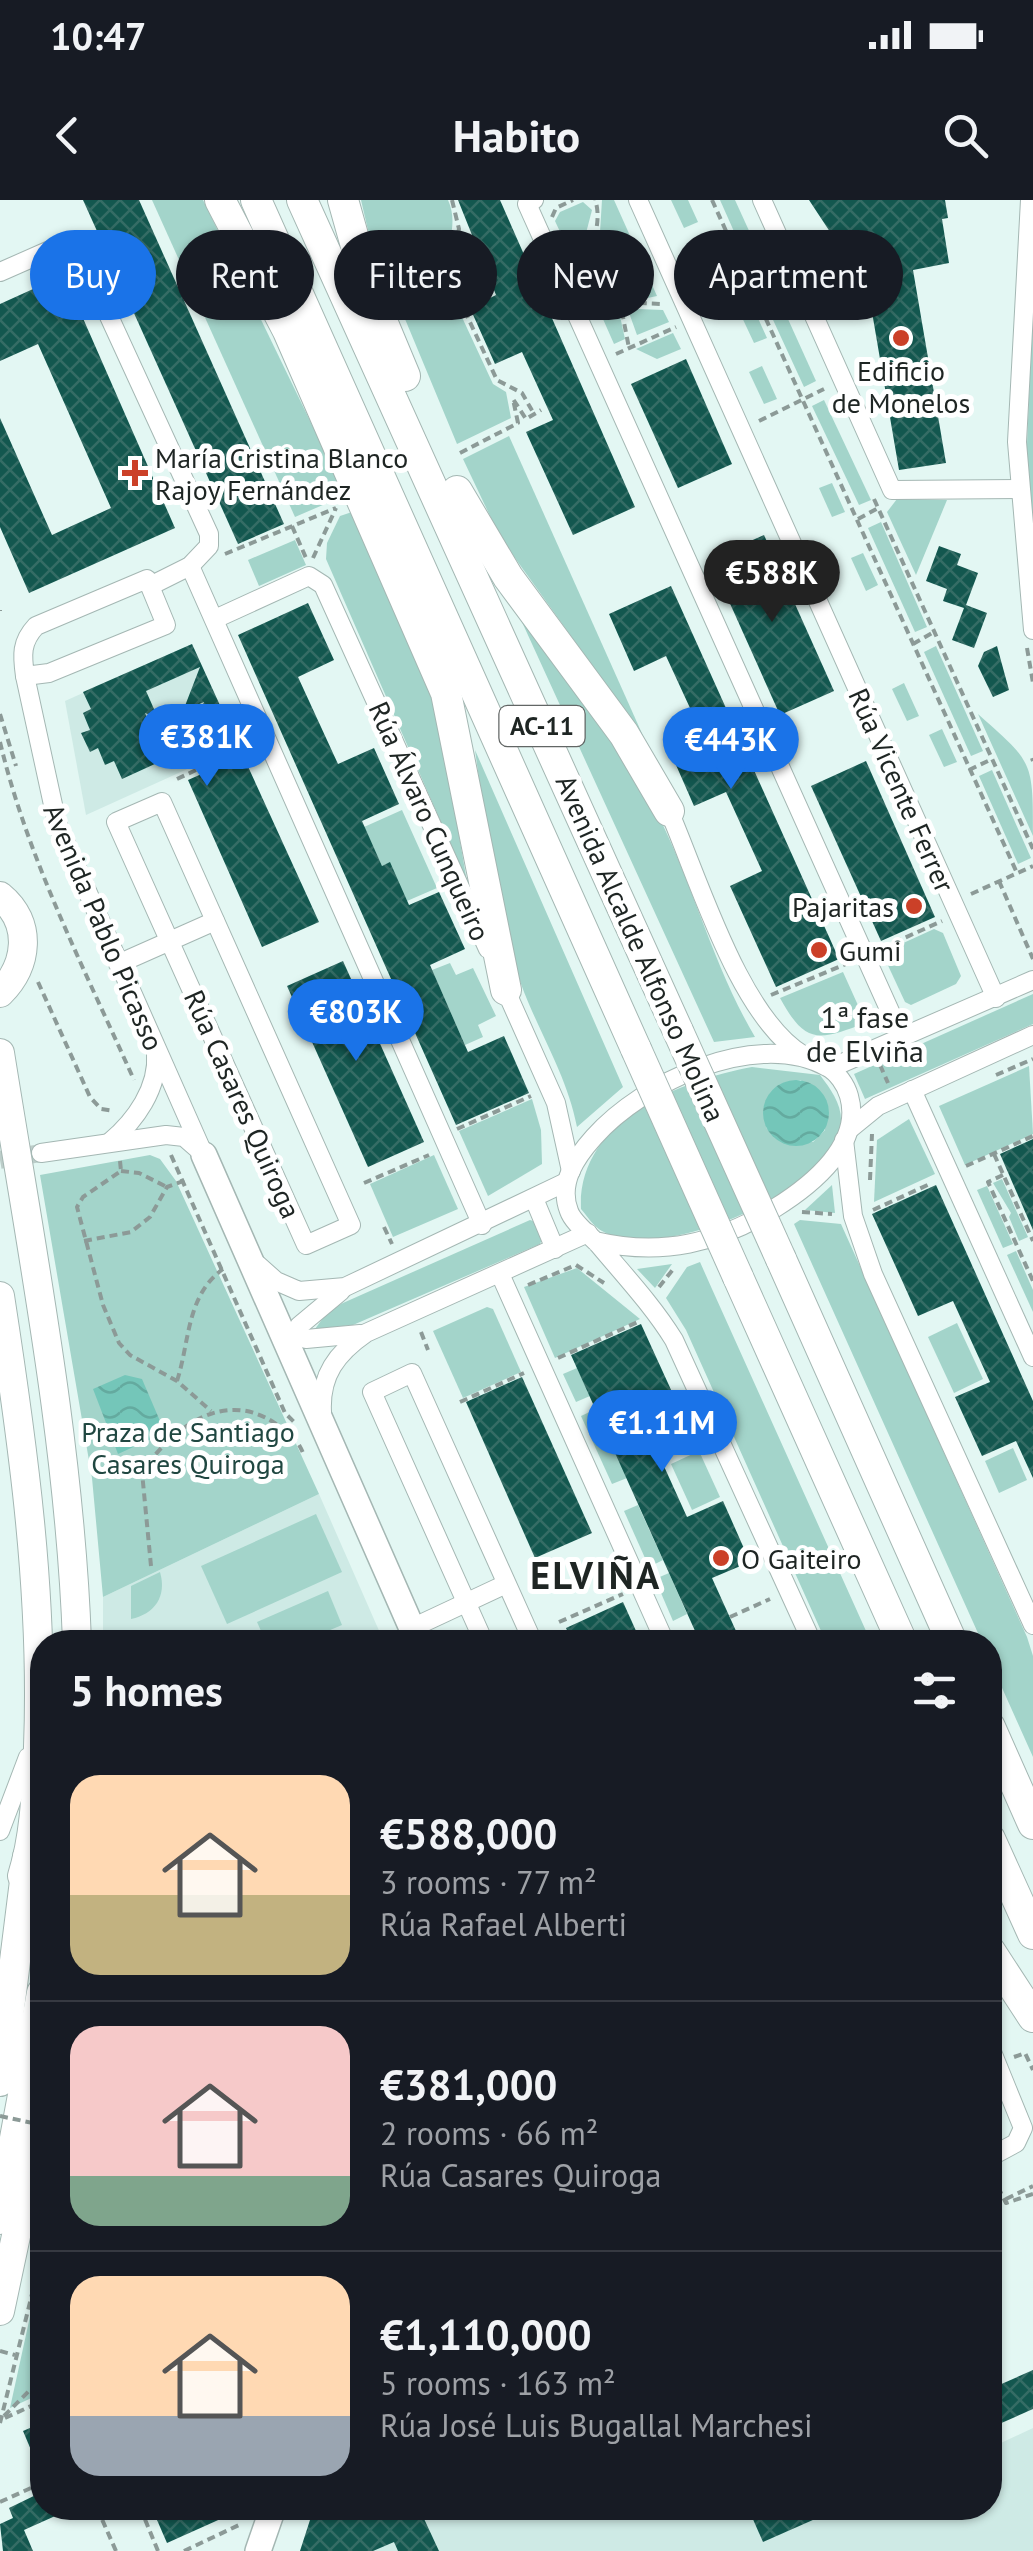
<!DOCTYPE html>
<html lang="en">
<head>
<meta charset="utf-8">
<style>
	body { margin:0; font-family:"PT Sans",sans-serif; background:#242831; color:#f1f3f6; height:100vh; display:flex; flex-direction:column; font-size:38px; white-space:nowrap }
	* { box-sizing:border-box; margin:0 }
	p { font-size:32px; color:#9ea1a6 }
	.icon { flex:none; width:55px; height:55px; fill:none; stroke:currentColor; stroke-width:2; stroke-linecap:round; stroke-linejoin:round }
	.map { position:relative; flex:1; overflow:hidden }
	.panel { position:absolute; left:30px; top:1430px; width:972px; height:890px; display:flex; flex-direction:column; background:#171b24; border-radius:40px; box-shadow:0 2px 8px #0004 }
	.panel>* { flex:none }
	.hud { position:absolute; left:30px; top:30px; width:975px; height:90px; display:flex; gap:20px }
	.price { position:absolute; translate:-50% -85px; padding:0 22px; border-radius:35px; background:#1a73e8; color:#fff; font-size:32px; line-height:65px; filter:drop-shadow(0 2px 5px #0008) }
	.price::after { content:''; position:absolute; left:50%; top:60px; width:30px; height:22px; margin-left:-15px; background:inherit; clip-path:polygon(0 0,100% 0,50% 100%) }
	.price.selected { background:#222; color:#fff }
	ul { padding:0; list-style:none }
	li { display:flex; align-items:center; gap:30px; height:250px; padding:0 40px }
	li+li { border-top:2px solid #363941 }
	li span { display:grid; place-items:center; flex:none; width:280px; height:200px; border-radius:30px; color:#555 }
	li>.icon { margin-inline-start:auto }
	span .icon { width:120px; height:120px; fill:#fffc; stroke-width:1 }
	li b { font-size:42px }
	h2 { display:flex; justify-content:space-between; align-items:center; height:120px; padding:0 40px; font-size:42px }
	.pill { padding:0 35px; border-radius:45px; background:#171b24; box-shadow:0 2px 8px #0004; font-size:35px; line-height:90px }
	.pill.selected { background:#1a73e8; color:#fff }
	.status { display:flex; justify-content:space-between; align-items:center; height:70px; padding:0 50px; background:#171b24; direction:ltr }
	.status svg { height:28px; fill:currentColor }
	header { display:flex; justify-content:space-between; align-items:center; height:130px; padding:0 40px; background:#171b24; font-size:45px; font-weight:700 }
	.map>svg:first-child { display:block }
	.built { fill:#ceeae5 }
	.green { fill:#a3d4ca; fill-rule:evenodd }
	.water { fill:url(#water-waves) }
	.building { fill:url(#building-cross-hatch) }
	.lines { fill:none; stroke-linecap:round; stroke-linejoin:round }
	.street-tunnel { stroke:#bccdc9; stroke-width:18; stroke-dasharray:18 9; stroke-linecap:butt }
	.street-casing { stroke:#a4b7b3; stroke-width:20 }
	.secondary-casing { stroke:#a4b7b3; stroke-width:28 }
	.primary-casing { stroke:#a4b7b3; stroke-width:30 }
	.highway-casing { stroke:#a4b7b3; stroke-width:32 }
	.path { stroke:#8c9a97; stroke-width:4; stroke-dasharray:8 5; stroke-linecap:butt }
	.street { stroke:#fff; stroke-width:18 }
	.secondary { stroke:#fff; stroke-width:25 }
	.primary { stroke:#fff; stroke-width:28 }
	.highway { stroke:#fff; stroke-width:30 }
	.highway-bridge-casing { stroke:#a4b7b3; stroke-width:32; stroke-linecap:butt }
	.path-bridge { stroke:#8c9a97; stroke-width:4; stroke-dasharray:8 5; stroke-linecap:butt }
	.highway-bridge { stroke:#fff; stroke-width:30 }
	.poi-dot { fill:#cb4028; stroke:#fff; stroke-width:4 }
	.labels { text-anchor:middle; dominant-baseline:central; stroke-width:10; stroke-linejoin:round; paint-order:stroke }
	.shield { fill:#fff; stroke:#626665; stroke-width:2.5 }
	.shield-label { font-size:25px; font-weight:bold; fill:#1e2523 }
	.poi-label { font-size:28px; fill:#1e2523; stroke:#fff; text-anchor:start }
	.street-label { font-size:28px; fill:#1e2523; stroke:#fff }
	.park-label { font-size:28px; fill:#204741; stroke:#fff }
	.neighbourhood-label { font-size:30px; fill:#1e2523; stroke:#fff }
	.district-label { font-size:38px; font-weight:bold; letter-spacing:2.5px; fill:#1e2523; stroke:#fff }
</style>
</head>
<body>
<div class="status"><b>10:47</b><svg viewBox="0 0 49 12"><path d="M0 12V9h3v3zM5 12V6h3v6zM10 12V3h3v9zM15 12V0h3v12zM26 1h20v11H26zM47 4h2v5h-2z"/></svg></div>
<header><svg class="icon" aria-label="back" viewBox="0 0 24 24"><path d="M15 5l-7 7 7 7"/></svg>Habito<svg class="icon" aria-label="search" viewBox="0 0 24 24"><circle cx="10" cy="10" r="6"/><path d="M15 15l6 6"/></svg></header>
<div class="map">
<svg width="1033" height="2351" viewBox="0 0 1033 2351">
	<defs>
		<pattern id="water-waves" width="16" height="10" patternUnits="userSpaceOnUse" patternTransform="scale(2.5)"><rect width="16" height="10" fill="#74c6b9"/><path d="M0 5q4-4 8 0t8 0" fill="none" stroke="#64aa9f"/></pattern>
		<pattern id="building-cross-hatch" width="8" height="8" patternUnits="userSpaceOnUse" patternTransform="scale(2.5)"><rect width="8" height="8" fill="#13574f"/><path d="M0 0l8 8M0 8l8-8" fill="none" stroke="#356c65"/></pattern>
	</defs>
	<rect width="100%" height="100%" fill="#e3f7f3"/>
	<!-- built -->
	<g class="built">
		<path d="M192 444 230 530 216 556 86 615 65 501Z"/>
		<path d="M319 1294 384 1442H103V1397Z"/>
		<path d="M1033 2228V2351H300L310 2320 337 2308H437L443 2320 471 2308H990V2248Z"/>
	</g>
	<!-- green -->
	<g class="green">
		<path d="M152 0H203L346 295 295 317Z"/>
		<path d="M361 0H448C459 24 447 47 441 72L493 184 506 192 511 218 457 244 368 30Z"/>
		<path d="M602 0H614L657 96 643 99 610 40 600 32Z"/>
		<path d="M671 0H688L698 22 684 28Z"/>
		<path d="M720 0H735L761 57 748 63Z"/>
		<path d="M583 2 592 10 577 68 555 21 560 12Z"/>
		<path d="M601 44 625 83 618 107 625 139 614 144 584 76 594 45Z"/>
		<path d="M769 77 816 181 804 187 756 83Z"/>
		<path d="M630 100 638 109 663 110 669 122 637 135 628 110Z"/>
		<path d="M1033 103V375L1025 291Z"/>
		<path d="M752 105 767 138 754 143 739 111Z"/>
		<path d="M673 133 681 149 657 159 636 149Z"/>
		<path d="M762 166 777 199 764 204 749 172Z"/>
		<path d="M824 200 871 300 859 305 812 206Z"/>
		<path d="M509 236 644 538 500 337 463 259Z"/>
		<path d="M832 283 845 312 832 317 819 288Z"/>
		<path d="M897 299 947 300 916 375 887 312Z"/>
		<path d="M352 312 434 489 467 682 326 359 327 343 340 316Z"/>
		<path d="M881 322 927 427 915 432 868 328Z"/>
		<path d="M295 340 306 365 259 386 248 360Z"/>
		<path d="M863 353 878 385 866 391 851 358Z"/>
		<path d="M511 398C562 468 618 535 657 613 694 686 713 766 755 837L714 842Z"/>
		<path d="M936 446 983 551 971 556 924 452Z"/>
		<path d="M904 483 919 516 907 521 892 489Z"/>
		<path d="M978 514C1033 563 1033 560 1033 636Z"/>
		<path d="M942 529 957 562 944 567 929 535Z"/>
		<path d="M475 550 623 887 577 927C567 875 539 833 521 784 494 709 486 628 475 550Z"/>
		<path d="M992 570 1031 658 1018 664 979 576Z"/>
		<path d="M402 610 437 688 407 701 389 663 382 666 364 627Z"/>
		<path d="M934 729 943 733 961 776 956 784 911 805 905 802 885 759 888 750Z"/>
		<path d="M450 763 456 775 473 768 496 816 478 825 483 837 465 845 432 770Z"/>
		<path d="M843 772 866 823C819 840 806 846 780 798Z"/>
		<path d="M1033 794V824L865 899 854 874Z"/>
		<path d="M1029 866 1033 934 965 965 939 906Z"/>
		<path d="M752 867 820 875C832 891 845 908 840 930 825 993 658 1065 602 1031 594 1027 587 1016 581 1009 577 921 679 881 752 867ZM801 880 825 930 813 942 767 929C760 908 772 899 783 883Z"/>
		<path d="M532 899 541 930 542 964 488 996 459 931Z"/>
		<path d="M909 919 935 974 874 1002 877 940Z"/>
		<path d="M150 955 160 959 176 981 319 1294 103 1397 92 1278 40 975Z"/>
		<path d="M434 955 458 1009 393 1037 370 984Z"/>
		<path d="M1002 979 1028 1037 1019 1041 1009 1017 1011 1013 993 983Z"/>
		<path d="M832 985 835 1013 805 1010Z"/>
		<path d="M987 986 1013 1044 1003 1048 977 990Z"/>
		<path d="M530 1020 539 1023 544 1035 540 1044 353 1125 315 1129 328 1111 343 1103Z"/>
		<path d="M800 1020 841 1024 1027 1437 1033 1456V1557L990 1461V1442H982L794 1024Z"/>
		<path d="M1016 1051 1033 1090V1112L1007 1055Z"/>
		<path d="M700 1062 712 1089 871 1442H826L686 1130 666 1098 687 1067Z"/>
		<path d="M672 1064 655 1088 637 1069Z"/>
		<path d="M577 1068 640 1119 555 1158 524 1087Z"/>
		<path d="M487 1107 493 1109 521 1172 463 1198 433 1131Z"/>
		<path d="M957 1123 983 1179 954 1193 928 1137Z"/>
		<path d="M577 1168 590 1196 576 1202 563 1174Z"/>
		<path d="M596 1209 627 1278 612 1284 581 1216Z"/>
		<path d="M1013 1248 1027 1280 999 1293 985 1261Z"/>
		<path d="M699 1251 720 1297 692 1310 671 1264Z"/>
		<path d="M638 1305 663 1360 649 1367 624 1311Z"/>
		<path d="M316 1314 342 1372 227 1424 201 1366Z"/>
		<path d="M160 1372C167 1396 155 1414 131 1419V1386Z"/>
		<path d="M669 1373 687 1414 673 1421 655 1379Z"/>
		<path d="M328 1391 342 1425 302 1442H266L257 1422Z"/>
		<path d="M42 2086V2193L10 2208 36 2089Z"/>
	</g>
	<!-- water -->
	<g class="water">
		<circle cx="796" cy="913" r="33"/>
		<path d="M125 1175 142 1179 160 1221 153 1238 118 1254 93 1189Z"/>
	</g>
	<!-- building -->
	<g class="building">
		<path d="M83 0H139L284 324 238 344Z"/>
		<path d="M458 0H500L635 307 573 335 526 232 553 220 522 152 495 164 470 108 496 95Z"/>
		<path d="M809 0H945L948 18 942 19 949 63 913 70 946 263 899 270 866 77 842 81 836 41Z"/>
		<path d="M64 75 175 328 29 393 0 327V218L52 335 111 308 38 144 0 161V104Z"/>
		<path d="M686 159 732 264 678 288 631 184Z"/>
		<path d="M764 335 834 491 780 515 710 359Z"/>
		<path d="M939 346 961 354 957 365 978 373 966 405 987 413 974 448 952 440 964 408 943 401 947 389 926 381Z"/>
		<path d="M671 386 839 759 776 787 730 686 762 671 726 592 694 606 669 549 702 534 666 456 634 471 609 414Z"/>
		<path d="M308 403 334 460 298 477 338 564 374 548 399 604 362 621 382 666 390 662 409 705 439 692 465 749 430 765 468 852 504 836 529 893 456 925 238 435Z"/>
		<path d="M192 444 319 722 262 747 188 580 231 561 201 550 207 536 192 530 204 502 183 511 200 467 146 491 158 518 145 513 158 542 150 546 157 563 122 579 114 561 105 565 98 548 90 552 81 533 90 530 83 513 91 509 83 492Z"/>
		<path d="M997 446 1009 490 993 497 978 466 984 452Z"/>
		<path d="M866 561 935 717 881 741 811 586Z"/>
		<path d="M343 761 424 942 368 967 287 786Z"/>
		<path d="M1033 939V1030L1000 954Z"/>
		<path d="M936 985 1033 1201V1278L1016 1241 982 1256 955 1197 990 1182 953 1101 918 1116 872 1014Z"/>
		<path d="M641 1124 688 1227 653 1242 687 1317 723 1301 750 1362 712 1378 741 1442H700L571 1155Z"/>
		<path d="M522 1177 592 1333 535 1358 466 1202Z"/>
		<path d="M623 1402 641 1442H572L566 1428Z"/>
		<path d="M1033 2170V2209L990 2228V2189Z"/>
		<path d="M39 2224 42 2234V2276L23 2231Z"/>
		<path d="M42 2292V2308H73L24 2330 33 2351H3L0 2324 13 2318 9 2308Z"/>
		<path d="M185 2308H245L167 2343 157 2320Z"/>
		<path d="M337 2308H419L439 2351H398L394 2342 373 2351H300L310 2320Z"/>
		<path d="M748 2308H840L763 2342Z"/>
	</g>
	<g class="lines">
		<!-- street-tunnel -->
		<path class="street-tunnel" d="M0 960 41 953"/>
		<!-- street casing -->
		<g class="street-casing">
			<g id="street">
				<path d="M534 0 527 4 902 838"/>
				<path d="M638 0 996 798"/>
				<path d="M762 0 892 290 1018 289"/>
				<path d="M1030 0 1017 242 1033 430"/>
				<path d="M0 72 50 50 79 51 209 334V346L190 366 150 386"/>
				<path d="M190 366 482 1025"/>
				<path d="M147 379 166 425 49 473 25 476C22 455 21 442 36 426Z"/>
				<path d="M215 419 309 376 323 385 488 749"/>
				<path d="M25 476 57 623 204 955"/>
				<path d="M162 602 351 1025 306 1045 116 622Z"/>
				<path d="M669 611C699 680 740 817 803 855"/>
				<path d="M118 764 215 721"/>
				<path d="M502 782 556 903 571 971"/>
				<path d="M831 868 1033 780"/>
				<path d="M912 890 1033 1157"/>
				<path d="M851 928 878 906 1033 835"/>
				<path d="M844 940 853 1016 873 1074 1033 1425"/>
				<path d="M110 942C135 921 159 888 156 853"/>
				<path d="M41 953 166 935 184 937 200 951"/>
				<path d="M535 1001 555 1049"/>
				<path d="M595 1041C662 1057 718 1043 775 1008 812 985 863 944 849 896 846 885 837 872 827 867 755 828 642 883 594 937 576 957 558 983 569 1011 573 1023 590 1035 599 1045 625 1076 653 1106 674 1140L812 1442"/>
				<path d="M258 1065 276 1081 299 1091 345 1087 564 983"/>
				<path d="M500 1074 665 1442"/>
				<path d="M279 1127 306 1139 360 1134"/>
				<path d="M291 1143 299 1126 341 1091"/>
				<path d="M322 1212C320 1175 337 1153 366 1133L588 1033"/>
				<path d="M412 1428 506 1384"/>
				<path d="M484 1442 372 1192 412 1173 533 1442"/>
				<path d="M0 1631 28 1557"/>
				<path d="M990 1847 1023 1928 1016 1943 990 1957"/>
			</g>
		</g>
		<!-- secondary casing -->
		<g class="secondary-casing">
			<g id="secondary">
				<path d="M204 955 418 1442"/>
				<path d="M258 2351 273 2308"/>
			</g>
		</g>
		<!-- primary casing -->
		<g class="primary-casing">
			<g id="primary">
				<path d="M0 696C33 723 28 765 0 793"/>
				<path d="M0 853C31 1048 70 1245 77 1442"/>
				<path d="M0 1096C23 1245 44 1396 38 1547 36 1590 35 1635 22 1676"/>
				<path d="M0 2111 42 1914"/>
			</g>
		</g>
		<!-- highway casing -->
		<g class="highway-casing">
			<g id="highway">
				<path d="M220 0 288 131 446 493 506 790"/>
				<path d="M256 0 636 849"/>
				<path d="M302 0 678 831"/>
				<path d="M343 0 367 85 405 176"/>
				<path d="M457 291 508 377 624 534 669 611"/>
				<path d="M781 1059 952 1442"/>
				<path d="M738 1077 902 1442"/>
				<path d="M990 1527 1033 1624"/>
				<path d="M990 1639 1033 1734"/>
				<path d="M990 1751 1033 1817"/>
				<path d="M0 1881 28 1657"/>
				<path d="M0 2019 42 1793"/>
			</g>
		</g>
		<!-- path -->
		<g class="path">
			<path d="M452 0 459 29 447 73 497 180 522 193 534 214"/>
			<path d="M712 0 1017 673"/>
			<path d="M552 17 556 8 573 0"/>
			<path d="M594 35 606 42 630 81 622 112 629 148"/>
			<path d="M578 74C591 58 603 20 595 0"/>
			<path d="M631 93 638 103 662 104"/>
			<path d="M709 111 734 98 770 65"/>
			<path d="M616 154 676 127"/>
			<path d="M759 221 824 189"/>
			<path d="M460 253 518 223 513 199 526 219 541 210"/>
			<path d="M874 299 1033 649"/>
			<path d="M858 319 880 307"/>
			<path d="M292 326 306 358"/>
			<path d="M225 354 336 308"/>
			<path d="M313 358 336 308"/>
			<path d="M0 411V410"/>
			<path d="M913 444 934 432"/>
			<path d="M1027 448 1033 483"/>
			<path d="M0 514 16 566"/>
			<path d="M0 542C28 660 85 770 134 880"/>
			<path d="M1032 558 1033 561"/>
			<path d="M969 570 992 559"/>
			<path d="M177 579 249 545"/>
			<path d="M999 681 1033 759"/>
			<path d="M971 694 1033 666"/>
			<path d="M882 748 942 721"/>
			<path d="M38 782 90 897 101 909 114 911"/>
			<path d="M771 795 846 764"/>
			<path d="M880 865 888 883"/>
			<path d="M996 875 1033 859"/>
			<path d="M457 929 531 896"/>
			<path d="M994 954 1033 1041"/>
			<path d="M171 955 285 1213 295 1223"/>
			<path d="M120 961 121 971 83 997 77 1007 103 1105 119 1143 130 1155 177 1181 211 1211"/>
			<path d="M966 966 1033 936"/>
			<path d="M121 971 139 973 167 987"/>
			<path d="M1003 975 988 982 1033 1081"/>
			<path d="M870 980 872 934"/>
			<path d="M364 983 429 955"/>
			<path d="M873 1010 932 983"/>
			<path d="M802 1012 832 1014"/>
			<path d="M384 1027 392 1044"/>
			<path d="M84 1041 131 1032 150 1017 167 987 189 979"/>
			<path d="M528 1085 576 1065 604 1083"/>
			<path d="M659 1087 675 1067"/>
			<path d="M421 1132 428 1150"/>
			<path d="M558 1158 640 1121"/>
			<path d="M177 1181C190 1141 186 1096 223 1069"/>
			<path d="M460 1202 524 1173"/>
			<path d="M151 1366 142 1272C173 1227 225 1188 276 1224 289 1233 297 1238 303 1253"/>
			<path d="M730 1417 770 1399"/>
			<path d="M559 1422 623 1394"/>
			<path d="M682 1438 696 1432"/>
			<path d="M1014 1857 1025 1853 1033 1870"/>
			<path d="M992 1975 1006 2003 1033 1994"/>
			<path d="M1006 1999 1033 1986"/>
			<path d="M0 2151 15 2155"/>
			<path d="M4 2216 42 2178"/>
			<path d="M5 2218 42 2201"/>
			<path d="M0 2223 42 2054"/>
			<path d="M0 2302 42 2283"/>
			<path d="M97 2308 116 2351"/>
			<path d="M158 2351 144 2317 163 2308"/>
			<path d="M184 2351 239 2325"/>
		</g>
		<!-- street -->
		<use href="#street" class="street"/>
		<!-- secondary -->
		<use href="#secondary" class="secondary"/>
		<!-- primary -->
		<use href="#primary" class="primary"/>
		<!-- highway -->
		<use href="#highway" class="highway"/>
		<!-- highway-bridge casing -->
		<g class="highway-bridge-casing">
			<g id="highway-bridge">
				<path d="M678 831 781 1059"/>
				<path d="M636 849 738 1077"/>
			</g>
		</g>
		<!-- path-bridge -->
		<path class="path-bridge" d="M0 1916 42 1925"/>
		<!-- highway-bridge -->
		<use href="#highway-bridge" class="highway-bridge"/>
	</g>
	<!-- markers -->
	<g class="poi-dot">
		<circle cx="901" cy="138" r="10"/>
		<path d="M130 258h10v10h10v10h-10v10h-10v-10h-10v-10h10z"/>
		<circle cx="914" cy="706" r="10"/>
		<circle cx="819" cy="750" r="10"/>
		<circle cx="721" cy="1358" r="10"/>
	</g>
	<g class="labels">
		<!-- shield labels -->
		<rect class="shield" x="499.5" y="506" width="85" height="40" rx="8"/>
		<g class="shield-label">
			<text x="542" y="526">AC-11</text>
		</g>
		<!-- poi labels -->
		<g class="poi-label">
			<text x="901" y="170" text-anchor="middle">Edificio<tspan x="901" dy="32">de Monelos</tspan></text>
			<text x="155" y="257">María Cristina Blanco<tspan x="155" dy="32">Rajoy Fernández</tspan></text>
			<text x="894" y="706" text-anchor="end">Pajaritas</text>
			<text x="839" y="750">Gumi</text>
			<text x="741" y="1358">O Gaiteiro</text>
		</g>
		<!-- street labels -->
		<g class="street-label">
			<text transform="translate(902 590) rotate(66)">Rúa Vicente Ferrer</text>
			<text transform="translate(430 621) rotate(66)">Rúa Álvaro Cunqueiro</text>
			<text transform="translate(104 727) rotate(67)">Avenida Pablo Picasso</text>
			<text transform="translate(641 748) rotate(66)">Avenida Alcalde Alfonso Molina</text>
			<text transform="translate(243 904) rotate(66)">Rúa Casares Quiroga</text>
		</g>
		<!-- park labels -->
		<g class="park-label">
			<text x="188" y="1231">Praza de Santiago<tspan x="188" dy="32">Casares Quiroga</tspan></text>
		</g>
		<!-- neighbourhood labels -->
		<g class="neighbourhood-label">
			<text x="865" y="816">1ª fase<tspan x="865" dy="34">de Elviña</tspan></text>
		</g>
		<!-- district labels -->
		<g class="district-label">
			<text x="596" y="1374">ELVIÑA</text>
		</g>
	</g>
</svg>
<b class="price selected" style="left:772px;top:425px">€588K</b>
<b class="price" style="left:207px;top:589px">€381K</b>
<b class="price" style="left:731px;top:592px">€443K</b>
<b class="price" style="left:356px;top:864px">€803K</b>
<b class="price" style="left:662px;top:1275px">€1.11M</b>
<div class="hud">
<a class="pill selected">Buy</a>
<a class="pill">Rent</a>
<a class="pill">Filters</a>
<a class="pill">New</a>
<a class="pill">Apartment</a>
</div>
<section class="panel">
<h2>5 homes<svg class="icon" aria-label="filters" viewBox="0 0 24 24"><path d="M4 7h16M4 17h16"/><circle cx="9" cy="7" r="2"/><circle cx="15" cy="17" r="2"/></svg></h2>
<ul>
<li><span style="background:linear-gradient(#ffd9b3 60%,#c2b280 0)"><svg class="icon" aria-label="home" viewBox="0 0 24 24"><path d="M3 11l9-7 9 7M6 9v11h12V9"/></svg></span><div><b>€588,000</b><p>3 rooms · 77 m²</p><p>Rúa Rafael Alberti</p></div></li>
<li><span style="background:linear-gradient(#f6c9c9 75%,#7fa58c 0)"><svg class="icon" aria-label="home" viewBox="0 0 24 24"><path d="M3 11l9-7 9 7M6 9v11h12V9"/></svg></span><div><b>€381,000</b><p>2 rooms · 66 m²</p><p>Rúa Casares Quiroga</p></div></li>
<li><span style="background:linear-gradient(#ffd9b3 70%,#9aa5b1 0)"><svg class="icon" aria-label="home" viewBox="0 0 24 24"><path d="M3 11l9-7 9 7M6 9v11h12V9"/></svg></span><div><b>€1,110,000</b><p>5 rooms · 163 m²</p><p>Rúa José Luis Bugallal Marchesi</p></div></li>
</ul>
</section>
</div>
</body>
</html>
